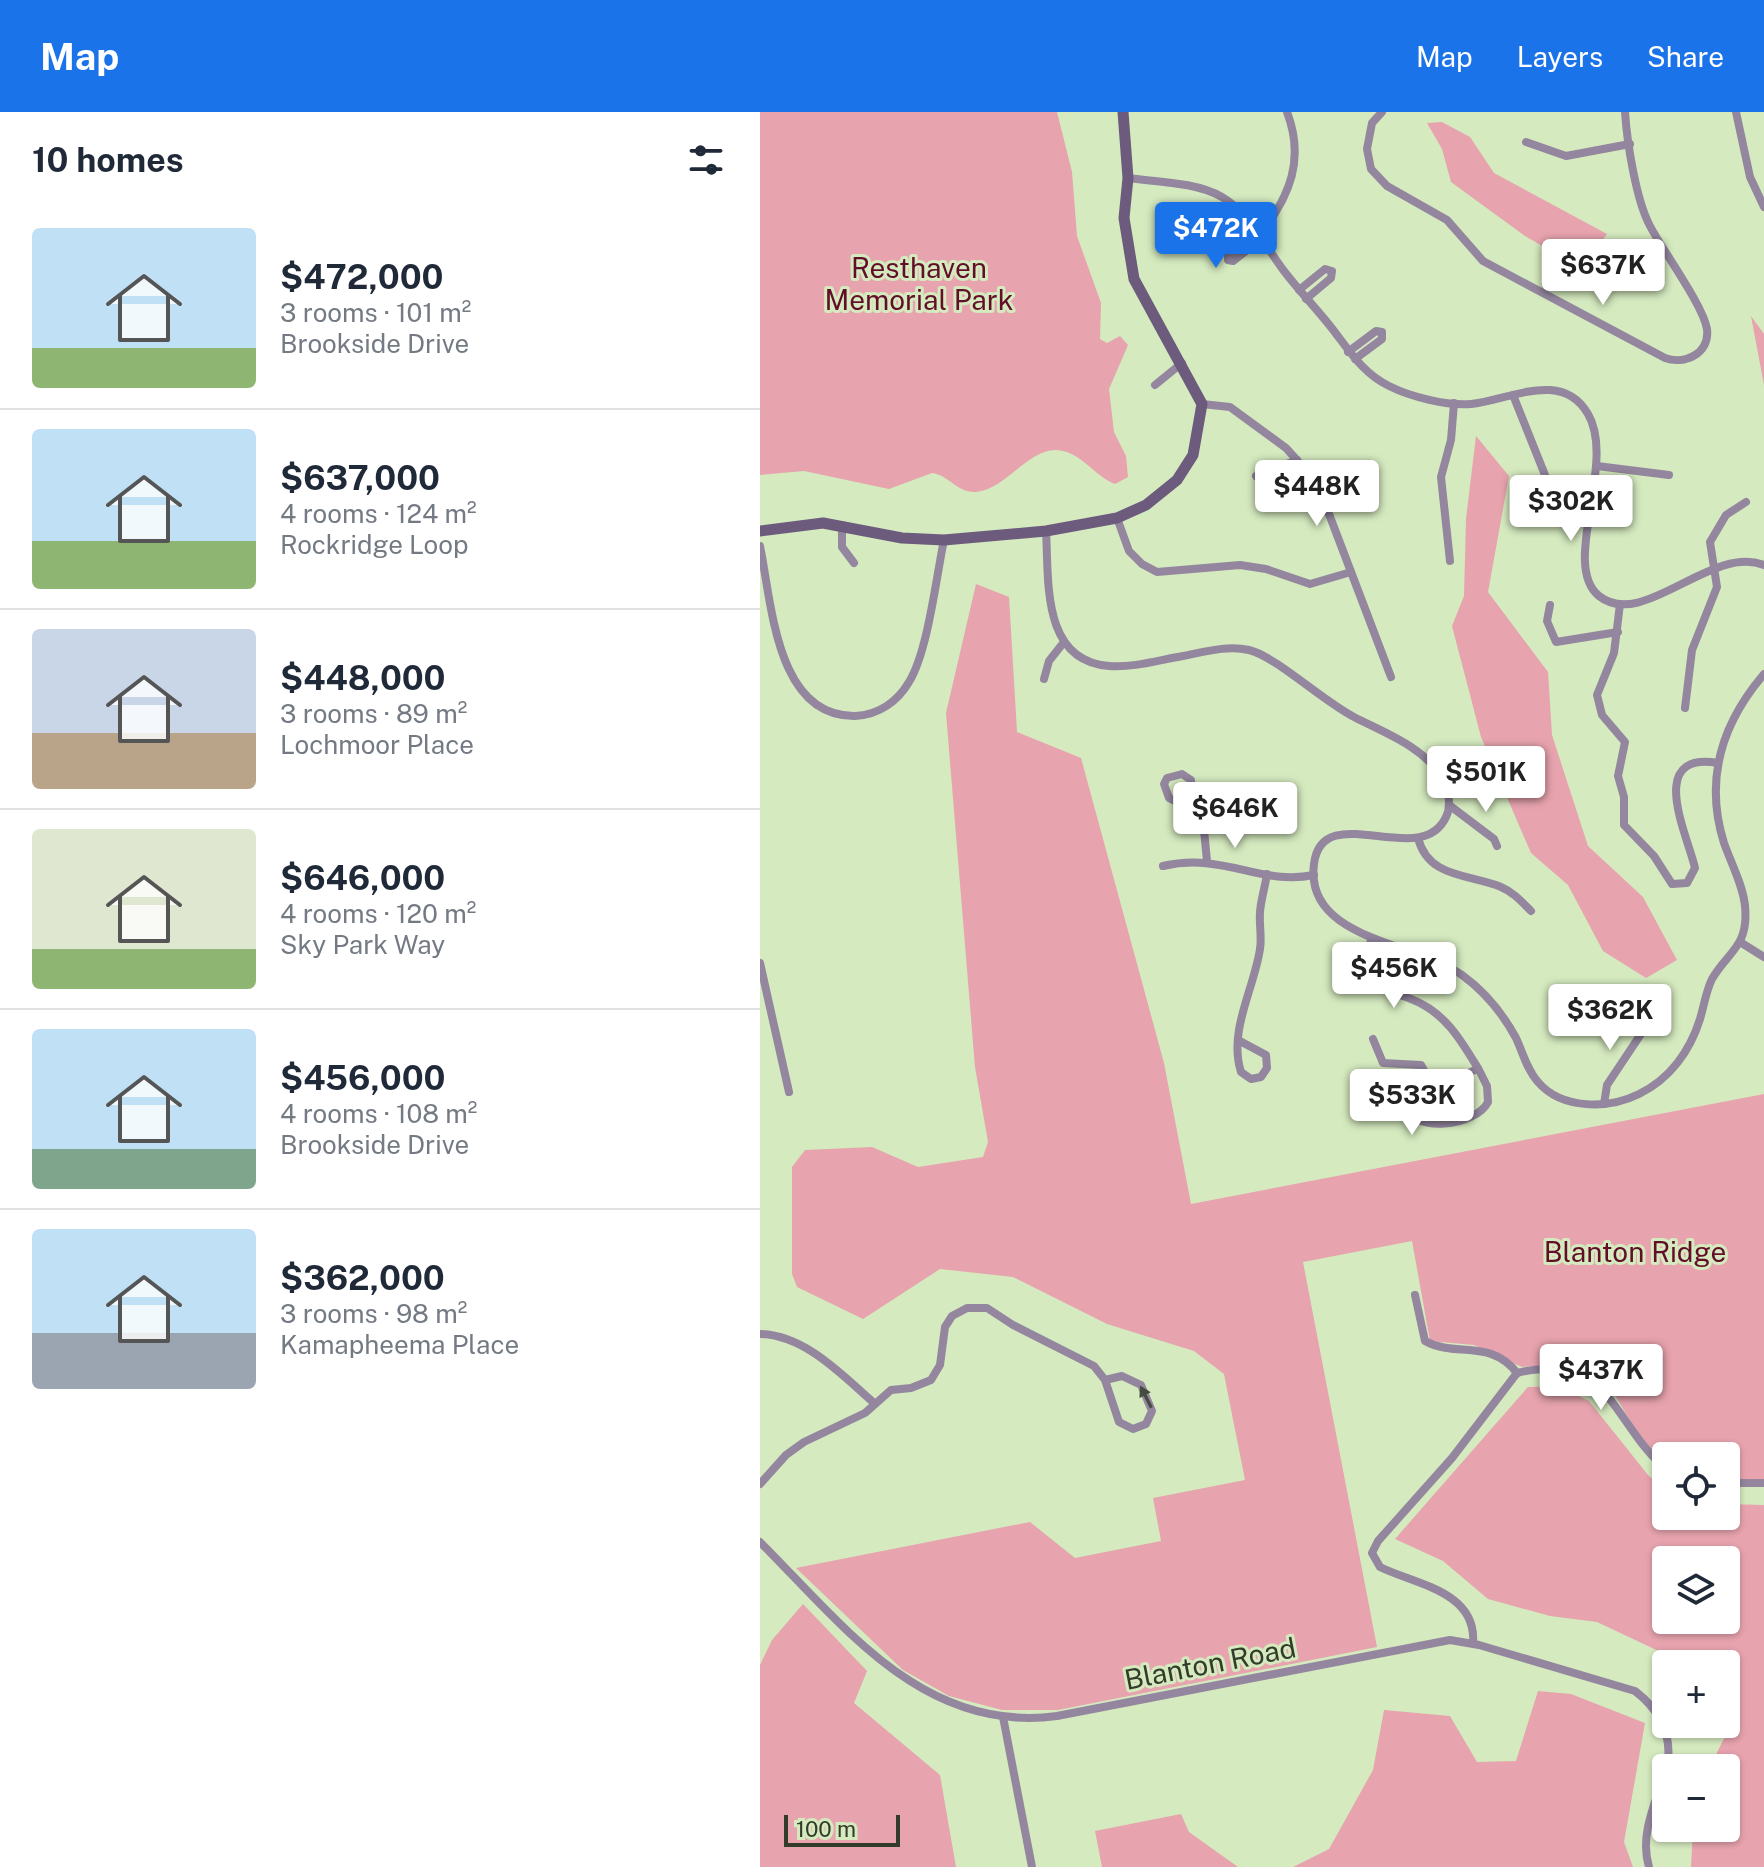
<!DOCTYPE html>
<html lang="en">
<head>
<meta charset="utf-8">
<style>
	body { margin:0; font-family:"Public Sans",sans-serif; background:#f6f6f7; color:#1f2937; height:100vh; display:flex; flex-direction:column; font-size:30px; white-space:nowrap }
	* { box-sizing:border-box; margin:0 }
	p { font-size:26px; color:#747a83 }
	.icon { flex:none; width:44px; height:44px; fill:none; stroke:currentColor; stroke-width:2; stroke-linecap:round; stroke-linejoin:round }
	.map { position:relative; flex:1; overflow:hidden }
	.details { display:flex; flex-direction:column; background:#fff; width:760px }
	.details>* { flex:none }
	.controls { position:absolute; left:892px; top:1330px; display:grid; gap:16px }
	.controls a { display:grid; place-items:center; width:88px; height:88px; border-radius:8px; background:#fff; box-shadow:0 2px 6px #0004; font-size:40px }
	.scale { position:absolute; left:24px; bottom:20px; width:116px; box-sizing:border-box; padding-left:8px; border:4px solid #333c2a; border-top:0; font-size:22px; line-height:28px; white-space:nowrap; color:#333c2a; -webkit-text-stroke:6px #d5eabf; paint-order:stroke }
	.price { position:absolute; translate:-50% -68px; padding:0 18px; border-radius:8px; background:#fff; color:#222; font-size:26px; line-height:52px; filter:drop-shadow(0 2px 4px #0008) }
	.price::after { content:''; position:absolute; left:50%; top:48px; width:24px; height:18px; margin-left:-12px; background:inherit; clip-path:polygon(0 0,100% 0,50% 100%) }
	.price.on { background:#1a73e8; color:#fff }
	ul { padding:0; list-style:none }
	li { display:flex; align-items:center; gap:24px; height:200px; padding:0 32px }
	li+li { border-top:2px solid #e0e1e3 }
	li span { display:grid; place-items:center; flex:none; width:224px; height:160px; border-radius:8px; color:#555 }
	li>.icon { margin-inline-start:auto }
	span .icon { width:96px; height:96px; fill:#fffc; stroke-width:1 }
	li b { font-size:34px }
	h2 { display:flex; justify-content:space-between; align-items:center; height:96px; padding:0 32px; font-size:34px }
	header { display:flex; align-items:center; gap:48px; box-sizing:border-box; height:112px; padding:0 40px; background:#1a73e8; color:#fff }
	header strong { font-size:38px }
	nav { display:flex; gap:44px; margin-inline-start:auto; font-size:28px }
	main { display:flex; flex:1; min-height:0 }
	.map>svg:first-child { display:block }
	.green { fill:#e7a3ae; fill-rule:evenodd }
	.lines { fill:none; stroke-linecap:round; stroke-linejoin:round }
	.street { stroke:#93869e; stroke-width:8 }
	.secondary { stroke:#6d5b7d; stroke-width:11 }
	.oneway { fill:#464b41 }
	.labels { text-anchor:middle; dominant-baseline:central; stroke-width:6; stroke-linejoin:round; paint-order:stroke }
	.park-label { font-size:28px; fill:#620e28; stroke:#d5eabf }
	.street-label { font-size:28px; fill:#333c2a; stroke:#d5eabf }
</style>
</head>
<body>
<header>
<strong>Map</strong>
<nav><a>Map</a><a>Layers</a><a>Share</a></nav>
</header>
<main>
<section class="details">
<h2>10 homes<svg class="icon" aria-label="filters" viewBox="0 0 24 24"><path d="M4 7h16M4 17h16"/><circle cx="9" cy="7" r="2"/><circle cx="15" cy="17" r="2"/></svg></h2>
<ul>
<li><span style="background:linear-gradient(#bfe0f5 75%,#8fb573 0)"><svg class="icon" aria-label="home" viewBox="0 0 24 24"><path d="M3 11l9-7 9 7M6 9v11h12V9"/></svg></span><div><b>$472,000</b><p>3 rooms · 101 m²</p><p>Brookside Drive</p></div></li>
<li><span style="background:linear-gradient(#bfe0f5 70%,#8fb573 0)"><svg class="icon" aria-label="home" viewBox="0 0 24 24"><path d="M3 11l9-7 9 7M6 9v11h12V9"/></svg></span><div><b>$637,000</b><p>4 rooms · 124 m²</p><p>Rockridge Loop</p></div></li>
<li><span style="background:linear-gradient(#c9d6e8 65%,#b9a48a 0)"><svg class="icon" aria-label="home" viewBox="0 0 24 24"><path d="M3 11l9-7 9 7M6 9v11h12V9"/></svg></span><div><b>$448,000</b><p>3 rooms · 89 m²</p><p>Lochmoor Place</p></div></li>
<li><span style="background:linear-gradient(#dfe7d0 75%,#8fb573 0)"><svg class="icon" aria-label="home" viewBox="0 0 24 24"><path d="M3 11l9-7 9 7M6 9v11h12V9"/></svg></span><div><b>$646,000</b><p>4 rooms · 120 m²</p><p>Sky Park Way</p></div></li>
<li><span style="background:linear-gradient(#bfe0f5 75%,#7fa58c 0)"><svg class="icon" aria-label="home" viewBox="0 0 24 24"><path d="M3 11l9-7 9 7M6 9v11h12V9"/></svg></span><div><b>$456,000</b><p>4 rooms · 108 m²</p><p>Brookside Drive</p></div></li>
<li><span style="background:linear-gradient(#bfe0f5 65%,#9aa5b1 0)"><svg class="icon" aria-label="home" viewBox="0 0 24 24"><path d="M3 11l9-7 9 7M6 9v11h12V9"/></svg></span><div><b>$362,000</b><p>3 rooms · 98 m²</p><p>Kamapheema Place</p></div></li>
</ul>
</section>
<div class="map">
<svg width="1004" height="1755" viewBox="0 0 1004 1755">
	<rect width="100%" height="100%" fill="#d5eabf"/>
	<!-- green -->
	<g class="green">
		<path d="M0 0H297L312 60 317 124 341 191 340 227 347 231 360 224 368 233 349 277 354 320 366 344 368 365 355 372C336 365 324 344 303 339 271 331 248 377 216 380 197 381 189 363 172 361L129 377 44 359 0 363Z"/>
		<path d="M682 10 710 25 734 61 847 122 822 157 765 124 691 70 682 37 667 11Z"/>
		<path d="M991 204 1004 222V273Z"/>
		<path d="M716 324 749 364 728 480 788 560 792 623 828 734 883 785 917 848 886 866 843 839 808 773 771 741 721 625 692 514 704 484 706 407Z"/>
		<path d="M216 472 249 485 257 620 321 646 404 951 431 1092 1004 982V1367L966 1368V1344H906V1352L879 1324 848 1271 827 1259 807 1252 762 1255 714 1233 670 1229 652 1129 543 1150 617 1535 298 1598H242L189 1584 143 1558 36 1456 270 1410 315 1446 401 1429 393 1386 485 1368 464 1262 434 1239 347 1212 253 1165 180 1157 103 1207 37 1175 32 1162V1055L45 1038 112 1035 158 1055 223 1045 228 1030 215 955 186 601Z"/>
		<path d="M798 1274 829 1289 888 1363 906 1379V1404H966V1392L1004 1393V1755H931L933 1716H966V1656H949L969 1617 978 1576 966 1571V1552H926L837 1510 790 1504 728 1487 683 1449 635 1427 768 1275ZM906 1448H966V1508H906Z"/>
		<path d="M43 1492 107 1559 94 1591 180 1663 196 1755H0V1553L12 1528Z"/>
		<path d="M778 1579 811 1582 885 1611 864 1730 873 1755H533L569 1737 613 1658 624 1598 690 1604 717 1650 756 1649Z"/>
		<path d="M421 1702 429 1720 478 1755H342L335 1719Z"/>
	</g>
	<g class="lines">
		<!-- street -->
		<g class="street">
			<path d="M622 0 612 11 607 37 611 57 627 74 687 108 723 149 905 246C924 253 950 242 947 217 943 193 903 139 890 114 876 88 867 30 865 0"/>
			<path d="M976 0 990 65 1004 95"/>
			<path d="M766 30 806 44 870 32"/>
			<path d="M368 66C397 70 436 70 462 85 492 103 504 133 524 159 540 180 558 198 574 219 590 240 604 262 629 274 651 285 687 294 711 292 750 288 802 257 828 302 857 351 800 453 839 484 883 519 951 432 1004 453"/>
			<path d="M497 117 468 143V148L473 149 504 125"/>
			<path d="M501 121C530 84 545 47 527 0"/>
			<path d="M539 178 565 157 572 159 571 166 546 187"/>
			<path d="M588 240 616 219 622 220V227L595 247"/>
			<path d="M395 273 422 251"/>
			<path d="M753 283 785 363 777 403"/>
			<path d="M442 292 470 295 526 336 545 357 569 402 631 565"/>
			<path d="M837 354 909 363"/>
			<path d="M496 364 537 348"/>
			<path d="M357 406 369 439 382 452 397 460 480 453 506 457 550 472 591 460"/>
			<path d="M82 413V435L94 451"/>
			<path d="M286 419C289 468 281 549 349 554 373 556 399 548 423 544 444 540 467 533 489 538 515 544 564 590 594 605 625 621 662 634 682 665 688 677 692 693 686 705 661 759 562 685 554 752 544 828 659 831 702 863 724 879 743 902 756 926 763 941 767 958 778 970 802 998 849 997 879 982 910 967 930 939 940 907 944 894 946 879 952 867 968 839 989 835 985 794 983 773 971 751 964 731 944 667 962 611 1004 562"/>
			<path d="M0 434C12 492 16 605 95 604 119 603 138 589 149 570 168 539 176 466 184 428"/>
			<path d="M690 449 681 365 691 328 694 291"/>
			<path d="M860 492 854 541 837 583 842 603 865 630 858 664 864 685V713L894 744 912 772 927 771 935 756C928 724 885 639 958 651"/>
			<path d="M790 493 787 509 796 530 858 520"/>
			<path d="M284 567 289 549 304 530"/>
			<path d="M925 596 932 538 957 475 950 430 966 403 986 390"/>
			<path d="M689 693 734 727 737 734"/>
			<path d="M434 699 409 686 404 672 407 666 422 662 431 668 434 699 444 718 447 749"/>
			<path d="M658 726C668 766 709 762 741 775 753 780 761 789 771 799"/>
			<path d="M403 754C464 740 500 774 554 763"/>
			<path d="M611 827 606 855 611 871C623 880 637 881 651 887 685 900 701 928 719 958L727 974 728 990C717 1013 652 1025 642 989L647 974C671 963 695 971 718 956"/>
			<path d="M980 830 1004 845"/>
			<path d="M0 851 29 980"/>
			<path d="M613 927 623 951 661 953 668 966"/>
			<path d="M478 928 506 943 507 956 501 965 491 967 481 960C468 919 494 877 500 837 502 825 499 812 500 800 501 787 505 775 507 762"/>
			<path d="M844 992 847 973 895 901"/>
			<path d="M655 1183 665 1229C695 1246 730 1226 757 1261"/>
			<path d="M0 1222C45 1223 82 1263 114 1291"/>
			<path d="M757 1261C851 1238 851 1310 906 1357"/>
			<path d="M966 1371H1004"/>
			<path d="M0 1372 26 1343 44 1330 105 1301 131 1278 151 1276 171 1268 180 1253 185 1215 192 1204 207 1196H227L253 1213 334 1254 345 1268 359 1310 373 1317 386 1312 392 1299 381 1273 362 1264 345 1268"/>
			<path d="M0 1430C84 1514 164 1622 297 1604L690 1528 719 1533 875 1579C901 1599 913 1624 907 1656"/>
			<path d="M713 1531C717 1479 654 1472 620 1455L612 1441 618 1429 692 1346 757 1261"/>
			<path d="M243 1605 272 1755"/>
			<path d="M889 1755C879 1722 896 1690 906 1658"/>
		</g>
		<!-- secondary -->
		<path class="secondary" d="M0 419 63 411 142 426 184 428 286 419 357 406 386 393 417 368 433 343 442 292 374 167 364 106 368 66 363 0"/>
	</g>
	<!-- one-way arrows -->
	<defs><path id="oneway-solid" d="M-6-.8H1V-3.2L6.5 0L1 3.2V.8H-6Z" transform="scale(2)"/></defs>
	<use class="oneway" href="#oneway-solid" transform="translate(386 1285) rotate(-117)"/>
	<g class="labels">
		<!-- park labels -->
		<g class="park-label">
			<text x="159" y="155">Resthaven<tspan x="159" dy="32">Memorial Park</tspan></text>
			<text x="875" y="1139">Blanton Ridge</text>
		</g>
		<!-- street labels -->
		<g class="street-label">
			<text transform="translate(450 1551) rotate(-11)">Blanton Road</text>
		</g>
	</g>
</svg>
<div class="controls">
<a><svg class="icon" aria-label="locate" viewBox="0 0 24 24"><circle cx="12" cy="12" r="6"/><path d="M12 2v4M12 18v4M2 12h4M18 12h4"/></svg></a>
<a><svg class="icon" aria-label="layers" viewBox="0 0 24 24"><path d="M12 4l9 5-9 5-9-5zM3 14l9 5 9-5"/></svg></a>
<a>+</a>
<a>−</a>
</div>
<div class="scale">100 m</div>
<b class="price on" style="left:456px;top:158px">$472K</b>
<b class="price" style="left:843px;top:195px">$637K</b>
<b class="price" style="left:557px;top:416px">$448K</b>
<b class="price" style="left:811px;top:431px">$302K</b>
<b class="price" style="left:726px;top:702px">$501K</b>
<b class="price" style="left:475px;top:738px">$646K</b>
<b class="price" style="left:634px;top:898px">$456K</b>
<b class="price" style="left:850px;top:940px">$362K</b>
<b class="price" style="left:652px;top:1025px">$533K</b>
<b class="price" style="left:841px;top:1300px">$437K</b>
</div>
</main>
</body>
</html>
